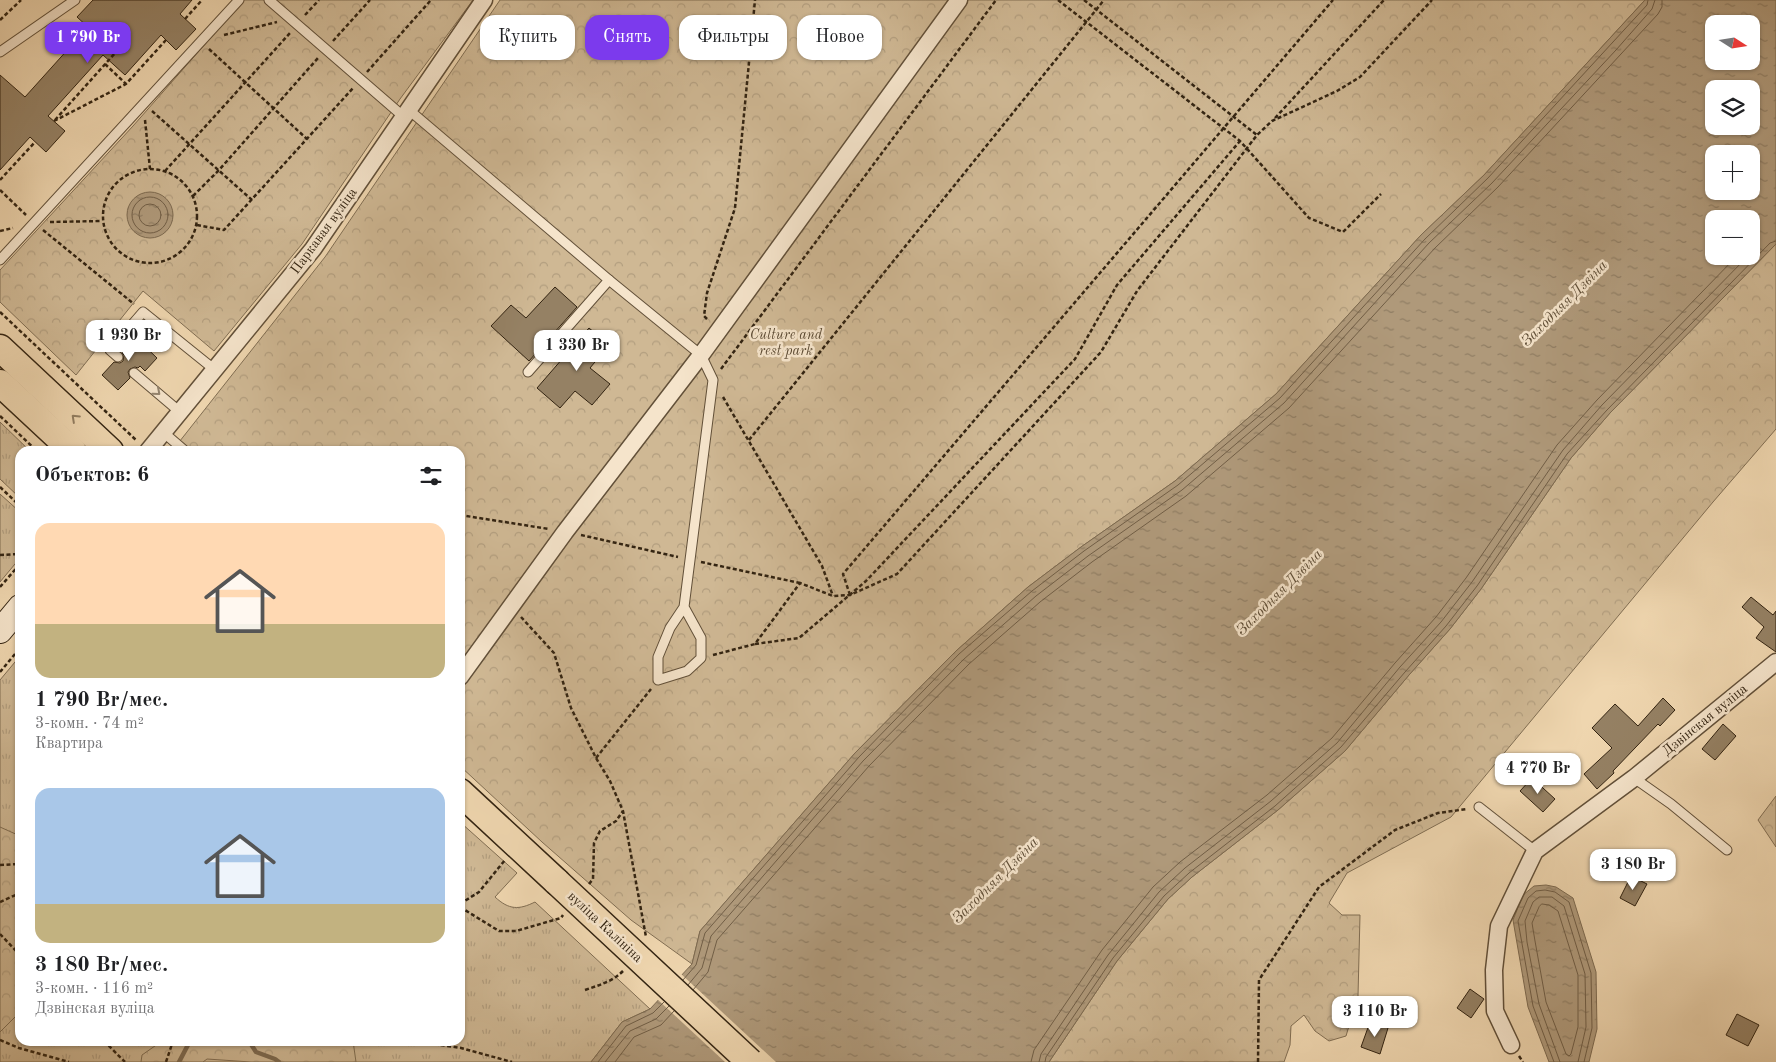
<!DOCTYPE html>
<html lang="ru">
<head>
<meta charset="utf-8">
<style>
	body { margin:0; font-family:"Old Standard TT",serif; background:#f6f6f6; color:#202124; height:100vh; display:flex; flex-direction:column; font-size:19px; white-space:nowrap }
	* { box-sizing:border-box; margin:0 }
	p { font-size:16px; color:#757577 }
	.icon { flex:none; width:28px; height:28px; fill:none; stroke:currentColor; stroke-width:2; stroke-linecap:round; stroke-linejoin:round }
	.map { position:relative; flex:1; overflow:hidden }
	.panel { position:absolute; left:15px; top:446px; width:450px; height:600px; display:flex; flex-direction:column; background:#fff; border-radius:15px; box-shadow:0 1px 4px #0004 }
	.panel>* { flex:none }
	.top-card { position:absolute; left:480px; top:15px; width:475px; height:45px; display:flex; gap:10px }
	.needle { width:32px; rotate:102deg }
	.buttons { position:absolute; left:1705px; top:15px; display:grid; gap:10px }
	.buttons a { display:grid; place-items:center; width:55px; height:55px; border-radius:10px; background:#fff; box-shadow:0 1px 4px #0004; font-size:25px }
	.price { position:absolute; translate:-50% -42px; padding:0 11px; border-radius:10px; background:#fff; color:#222; font-size:16px; line-height:32px; filter:drop-shadow(0 1px 2px #0008) }
	.price::after { content:''; position:absolute; left:50%; top:30px; width:15px; height:11px; margin-left:-8px; background:inherit; clip-path:polygon(0 0,100% 0,50% 100%) }
	.price.active { background:#7c3aed; color:#fff }
	ul { padding:0; list-style:none }
	li { display:grid; align-content:center; gap:10px; height:265px; padding:0 20px }
	li span { display:grid; place-items:center; height:155px; border-radius:15px; color:#555 }
	li>.icon { margin-inline-start:auto }
	span .icon { width:90px; height:90px; fill:#fffc; stroke-width:1 }
	li b { font-size:21px }
	h2 { display:flex; justify-content:space-between; align-items:center; height:60px; padding:0 20px; font-size:21px }
	.chip { padding:0 18px; border-radius:15px; background:#fff; box-shadow:0 1px 4px #0004; font-size:18px; line-height:45px }
	.chip.active { background:#7c3aed; color:#fff }
	.map>svg:first-child { display:block }
	.grass { fill:url(#grass-tufts); stroke:#816e53 }
	.forest { fill:url(#forest-crowns); stroke:#816e53 }
	.water { fill:url(#water-ripples); stroke:#7d6a50; fill-rule:evenodd }
	.pier { fill:#efd6af }
	.lines { fill:none; stroke-linecap:round; stroke-linejoin:round }
	.shore { stroke:#715e46; stroke-width:1 }
	.stream { stroke:#7d6a50; stroke-width:4.5 }
	.building { fill:#958164; stroke:#332412 }
	.lane-casing { stroke:#625039; stroke-width:11 }
	.street-casing { stroke:#625039; stroke-width:19 }
	.secondary-casing { stroke:#332412; stroke-width:26 }
	.primary-casing { stroke:#332412; stroke-width:29 }
	.path { stroke:#332412; stroke-width:2.5; stroke-dasharray:4 2.5; stroke-linecap:butt }
	.lane { stroke:#f5e4cb; stroke-width:9 }
	.street { stroke:#f5e4cb; stroke-width:16 }
	.secondary { stroke:#f5e4cb; stroke-width:24 }
	.primary { stroke:#efd6af; stroke-width:26 }
	.primary-bridge-casing { stroke:#332412; stroke-width:29; stroke-linecap:butt }
	.primary-bridge { stroke:#efd6af; stroke-width:26 }
	.oneway { stroke:#94846e }
	.oneway2 { stroke:#917d60 }
	.labels { text-anchor:middle; dominant-baseline:central; stroke-width:5; stroke-linejoin:round; paint-order:stroke }
	.street-label { font-size:14px; fill:#332412; stroke:#f5e4cb }
	.park-label { font-size:14px; font-style:italic; fill:#5a4932; stroke:#f5e4cb }
	.water-label { font-size:15px; font-style:italic; fill:#5e4d36; stroke:#f5e4cb }
</style>
</head>
<body>
<div class="map">
<svg width="1776" height="1062" viewBox="0 0 1776 1062">
	<defs>
		<pattern id="grass-tufts" width="24" height="20" patternUnits="userSpaceOnUse" patternTransform="scale(1.25)"><rect width="24" height="20" fill="#cfb894"/><path d="M3 7l-1-3M5 7V3M7 7l1-3M15 17l-1-3M17 17v-4M19 17l1-3" fill="none" stroke="#b29e7f"/></pattern>
		<pattern id="forest-crowns" width="20" height="18" patternUnits="userSpaceOnUse" patternTransform="scale(1.25)"><rect width="20" height="18" fill="#cfb894"/><path d="M2 6a3 3 0 1 1 6 0M12 15a3 3 0 1 1 6 0" fill="none" stroke="#b29e7f"/></pattern>
		<pattern id="water-ripples" width="26" height="14" patternUnits="userSpaceOnUse" patternTransform="scale(1.25)"><rect width="26" height="14" fill="#af997a"/><path d="M2 4q2-2 4 0t4 0M15 11q2-2 4 0t4 0" fill="none" stroke="#8f7d63"/></pattern>
	</defs>
	<rect width="100%" height="100%" fill="#efd6af"/>
	<filter id="stains"><feTurbulence type="fractalNoise" baseFrequency=".004" numOctaves="4"/><feColorMatrix values="0 0 0 0 .2 0 0 0 0 .09 0 0 0 0 .02 0 0 0 .5 -.17"/></filter>
	<radialGradient id="worn" r=".72"><stop offset=".6" stop-color="#630" stop-opacity="0"/><stop offset="1" stop-color="#630" stop-opacity=".3"/></radialGradient>
	<!-- grass -->
	<g class="grass">
		<path d="M0 422 30 451H20V498L0 479Z"/>
		<path d="M0 494 20 512V558L0 582Z"/>
		<path d="M20 656V1041H460V822L517 873 495 897C509 910 519 910 535 902L650 1009 622 1022 591 1062H0V680Z"/>
	</g>
	<!-- forest -->
	<g class="forest">
		<path d="M244 0H473L400 99 302 244 214 351 143 291 76 375 0 302V270L133 126Z"/>
		<path d="M500 0H1645L1484 175 1421 235 1276 394 1175 481 1081 547 1028 587 956 651 855 753 700 931 692 964 631 920 542 842 460 766V451H172L325 257Z"/>
		<path d="M1776 244V429L1713 502 1451 817 1347 873 1329 903 1342 915H1360L1358 996 1346 1036 1329 1041 1315 1031 1304 1015 1291 1026 1290 1045 1284 1062H1049L1117 961 1168 899 1192 877 1278 810 1345 751 1409 675 1450 629 1481 589 1571 458 1610 413Z"/>
		<path d="M1776 796V847L1758 820Z"/>
		<path d="M0 827 20 836V1012L0 1032Z"/>
		<path d="M162 1041H353L356 1062H251L207 1059 203 1062H141L142 1055Z"/>
	</g>
	<!-- water -->
	<g class="water">
		<path d="M1645 0H1776V244L1610 413 1571 458 1481 589 1450 629 1409 675 1345 751 1278 810 1192 877 1168 899 1117 961 1049 1062H591L622 1022 650 1009 692 964 700 931 855 753 956 651 1028 587 1081 547 1175 481 1276 394 1421 235 1484 175ZM1714 24H1751V61H1714ZM1714 89H1751V126H1714ZM1714 154H1751V191H1714ZM1714 219H1751V256H1714Z"/>
		<circle cx="150" cy="215" r="23"/>
		<path d="M1546 885 1556 887 1573 898 1596 972 1597 1029 1589 1062H1549L1528 1007 1513 920 1523 895 1534 886Z"/>
	</g>
	<!-- pier -->
	<path class="pier" d="M680 973 776 1062H725L657 999Z"/>
	<g class="lines">
		<!-- shore -->
		<g class="shore">
			<circle cx="150" cy="215" r="18"/>
			<circle cx="150" cy="215" r="11"/>
			<path d="M1542 904 1549 905 1558 911 1578 975V1027L1571 1054 1569 1056 1566 1054 1546 1002 1535 941 1532 923 1539 907Z"/>
			<path d="M683 980 696 965 705 933 859 757 959 654 1032 591 1084 551 1178 485 1280 398 1425 239 1488 178 1647 5 1648 0"/>
			<path d="M688 985 702 968 711 936 863 761 964 659 1036 596 1088 556 1182 490 1284 403 1429 243 1492 183 1616 50 1652 9 1655 0"/>
			<path d="M693 990 708 972 717 940 869 766 969 664 1040 602 1092 562 1186 496 1289 408 1435 248 1498 187 1658 14 1662 7V0"/>
			<path d="M598 1062 626 1026 653 1013 664 1002"/>
			<path d="M605 1062 630 1031 656 1019 669 1006"/>
			<path d="M615 1062 634 1037 661 1025 674 1011"/>
			<path d="M1031 1062 1034 1050 1102 950 1153 887 1180 862 1267 795 1332 738 1395 663 1436 617 1466 578 1557 445 1597 400 1737 256"/>
			<path d="M1039 1062 1041 1054 1108 955 1159 892 1185 868 1271 801 1337 743 1400 667 1441 622 1472 582 1563 450 1602 405 1748 256"/>
			<path d="M1045 1062 1046 1057 1113 958 1164 896 1189 873 1275 806 1341 747 1405 672 1446 626 1477 586 1567 454 1607 410 1770 243 1776 241"/>
			<path d="M1554 1062 1533 1006 1518 921 1528 898 1536 891 1545 890 1555 892 1569 902 1591 973 1592 1028 1584 1062"/>
			<path d="M1560 1062 1539 1004 1527 942 1525 921 1533 902 1539 897H1552L1564 906 1585 974 1586 1027 1578 1062"/>
		</g>
		<!-- stream -->
		<g class="stream">
			<path d="M249 1041 256 1052 275 1059 279 1062"/>
			<path d="M179 1062 190 1041"/>
		</g>
	</g>
	<!-- building -->
	<g class="building">
		<path d="M93 0H192L180 14 196 29 176 50 161 35 125 75 103 55 48 116 65 131 46 152 30 137 0 170V75L25 97 88 27 77 17Z"/>
		<path d="M555 287 577 307 529 361 491 326 511 305 526 318Z"/>
		<path d="M589 328 609 345 590 368 610 384 592 405 575 391 560 408 537 388Z"/>
		<path d="M132 334 157 358 145 371 140 366 138 368 135 367 130 369 128 372 130 378 118 390 102 375 114 362 120 363 123 361 124 355 122 353 124 351 120 348Z"/>
		<path d="M1751 597 1773 615 1776 611V652L1756 638 1764 627 1742 607Z"/>
		<path d="M1663 698 1675 710 1660 726 1658 724 1613 771 1614 773 1597 789 1584 774 1612 748 1592 728 1615 704 1638 726Z"/>
		<path d="M1723 724 1736 736 1715 760 1702 749Z"/>
		<path d="M1532 778 1555 799 1543 812 1520 791Z"/>
		<path d="M1631 876 1647 884 1635 906 1620 898Z"/>
		<path d="M1470 989 1484 999 1471 1018 1457 1008Z"/>
		<path d="M1737 1014 1759 1025 1748 1046 1726 1035Z"/>
		<path d="M1370 1022 1388 1028 1380 1054 1361 1047Z"/>
	</g>
	<g class="lines">
		<!-- lane casing -->
		<g class="lane-casing">
			<g id="lane">
				<path d="M269 0 404 117"/>
				<path d="M0 52 75 0"/>
				<path d="M409 110 609 280 701 355 713 380 684 607 670 628 658 657V680L687 671 701 658V638L684 607"/>
				<path d="M0 260 239 0"/>
				<path d="M118 357 110 350 143 312 215 370"/>
				<path d="M528 372 609 280"/>
				<path d="M134 373 180 412"/>
				<path d="M163 432 185 451"/>
				<path d="M1634 778 1671 804 1727 850"/>
				<path d="M1479 807 1535 851"/>
			</g>
		</g>
		<!-- street casing -->
		<g class="street-casing">
			<g id="street">
				<path d="M148 451 313 249 484 0"/>
				<path d="M460 677 565 532 701 355 959 0"/>
				<path d="M1511 1045 1495 1011 1494 970 1499 926 1535 851 1634 778 1776 662"/>
			</g>
		</g>
		<!-- secondary casing -->
		<g class="secondary-casing">
			<path id="secondary" d="M0 631 20 607"/>
		</g>
		<!-- primary casing -->
		<g class="primary-casing">
			<g id="primary">
				<path d="M0 348 110 451"/>
				<path d="M0 383 73 451"/>
				<path d="M460 792 557 882"/>
			</g>
		</g>
		<!-- path -->
		<g class="path">
			<path d="M1058 0 1240 141 1309 218 1343 232 1381 194"/>
			<path d="M1084 0 1257 135"/>
			<path d="M305 15 319 0"/>
			<path d="M185 19 202 0"/>
			<path d="M0 20 21 0"/>
			<path d="M224 35 277 22"/>
			<path d="M333 41 370 0"/>
			<path d="M209 49 307 139"/>
			<path d="M105 64 126 84"/>
			<path d="M367 72 431 0"/>
			<path d="M152 111 252 200"/>
			<path d="M1275 118 1384 0"/>
			<path d="M55 120 116 52"/>
			<path d="M145 120 150 169"/>
			<path d="M54 121 126 84 166 40"/>
			<circle cx="150" cy="216" r="47"/>
			<path d="M165 171 290 33"/>
			<path d="M0 180 35 142"/>
			<path d="M0 190 26 215"/>
			<path d="M193 196 219 170 318 58"/>
			<path d="M50 222 102 221"/>
			<path d="M197 225 224 230 354 87"/>
			<path d="M43 230 134 304"/>
			<path d="M0 231 13 228"/>
			<path d="M0 312 136 440"/>
			<path d="M707 319 704 316 707 293 735 208 755 0"/>
			<path d="M721 369 996 0"/>
			<path d="M723 397 822 566 833 596"/>
			<path d="M0 416 37 451"/>
			<path d="M749 440 1104 0"/>
			<path d="M0 487 20 506"/>
			<path d="M460 515 549 529"/>
			<path d="M581 535 678 557"/>
			<path d="M0 555 20 554"/>
			<path d="M701 562 800 583"/>
			<path d="M0 587 20 564"/>
			<path d="M850 595 843 574 1333 0"/>
			<path d="M521 617 554 653 571 708 596 758 610 781 623 811 646 937"/>
			<path d="M755 644 799 638 866 581 1075 359 1117 285 1240 141"/>
			<path d="M713 655 755 644 800 583 833 596 850 595 897 574 1101 352 1137 291 1257 135 1272 121 1337 91 1360 77 1432 0"/>
			<path d="M0 672 20 648"/>
			<path d="M596 758 651 689"/>
			<path d="M0 865 20 864"/>
			<path d="M589 884 593 879 594 843 600 831 616 821 623 811"/>
			<path d="M0 902 20 893"/>
			<path d="M460 904 479 892 505 860"/>
			<path d="M460 907 499 931H516L561 918 563 915"/>
			<path d="M0 934 20 955"/>
			<path d="M585 990C599 985 612 982 623 971"/>
			<path d="M0 1040 19 1048 69 1062"/>
			<path d="M104 1041 125 1062"/>
			<path d="M415 1041 461 1048 512 1062"/>
			<path d="M1519 1056 1523 1062"/>
			<path d="M166 1062 173 1041"/>
			<path d="M1258 1062 1259 980 1319 887 1395 830 1438 813 1467 809"/>
		</g>
		<!-- lane -->
		<use href="#lane" class="lane"/>
		<!-- street -->
		<use href="#street" class="street"/>
		<!-- secondary -->
		<use href="#secondary" class="secondary"/>
		<!-- primary -->
		<use href="#primary" class="primary"/>
		<!-- primary-bridge casing -->
		<g class="primary-bridge-casing">
			<path id="primary-bridge" d="M557 882 750 1062"/>
		</g>
		<!-- primary-bridge -->
		<use href="#primary-bridge" class="primary-bridge"/>
	</g>
	<!-- one-way arrows -->
	<defs><path id="oneway-chevron" d="M-2-3.5L2.5 0L-2 3.5" fill="none" stroke-width="1.6" stroke-linecap="round" stroke-linejoin="round" transform="scale(1.25)"/></defs>
	<use class="oneway" href="#oneway-chevron" transform="translate(157 392) rotate(41)"/>
	<use class="oneway2" href="#oneway-chevron" transform="translate(75 418) rotate(-137)"/>
	<g class="labels">
		<!-- street labels -->
		<g class="street-label">
			<text transform="translate(324 231) rotate(-54)">Паркавая вуліца</text>
			<text transform="translate(1705 720) rotate(-39)">Дзвінская вуліца</text>
			<text transform="translate(605 927) rotate(43)">вуліца Калініна</text>
		</g>
		<!-- park labels -->
		<g class="park-label">
			<text x="786" y="335">Culture and<tspan x="786" dy="16">rest park</tspan></text>
		</g>
		<!-- water labels -->
		<g class="water-label">
			<text transform="translate(1565 304) rotate(-45)">Заходняя Дзвіна</text>
			<text transform="translate(1280 593) rotate(-45)">Заходняя Дзвіна</text>
			<text transform="translate(996 881) rotate(-45)">Заходняя Дзвіна</text>
		</g>
	</g>
	<rect width="100%" height="100%" filter="url(#stains)"/>
	<rect width="100%" height="100%" fill="url(#worn)"/>
</svg>
<div class="buttons">
<a><svg class="needle" viewBox="-14 -14 28 28"><path d="M0-13l5 13h-10z" fill="#e53935"/><path d="M0 13l5-13h-10z" fill="#757577"/></svg></a>
<a><svg class="icon" aria-label="layers" viewBox="0 0 24 24"><path d="M12 4l9 5-9 5-9-5zM3 14l9 5 9-5"/></svg></a>
<a>+</a>
<a>−</a>
</div>
<b class="price active" style="left:88px;top:64px">1 790 Br</b>
<b class="price" style="left:129px;top:362px">1 930 Br</b>
<b class="price" style="left:577px;top:372px">1 330 Br</b>
<b class="price" style="left:1538px;top:795px">4 770 Br</b>
<b class="price" style="left:1633px;top:891px">3 180 Br</b>
<b class="price" style="left:1375px;top:1038px">3 110 Br</b>
<div class="top-card">
<a class="chip">Купить</a>
<a class="chip active">Снять</a>
<a class="chip">Фильтры</a>
<a class="chip">Новое</a>
</div>
<section class="panel">
<h2>Объектов: 6<svg class="icon" aria-label="filters" viewBox="0 0 24 24"><path d="M4 7h16M4 17h16"/><circle cx="9" cy="7" r="2"/><circle cx="15" cy="17" r="2"/></svg></h2>
<ul>
<li><span style="background:linear-gradient(#ffd9b3 65%,#c2b280 0)"><svg class="icon" aria-label="home" viewBox="0 0 24 24"><path d="M3 11l9-7 9 7M6 9v11h12V9"/></svg></span><div><b>1 790 Br/мес.</b><p>3-комн. · 74 m²</p><p>Квартира</p></div></li>
<li><span style="background:linear-gradient(#a9c7e8 75%,#c2b280 0)"><svg class="icon" aria-label="home" viewBox="0 0 24 24"><path d="M3 11l9-7 9 7M6 9v11h12V9"/></svg></span><div><b>3 180 Br/мес.</b><p>3-комн. · 116 m²</p><p>Дзвінская вуліца</p></div></li>
</ul>
</section>
</div>
</body>
</html>
